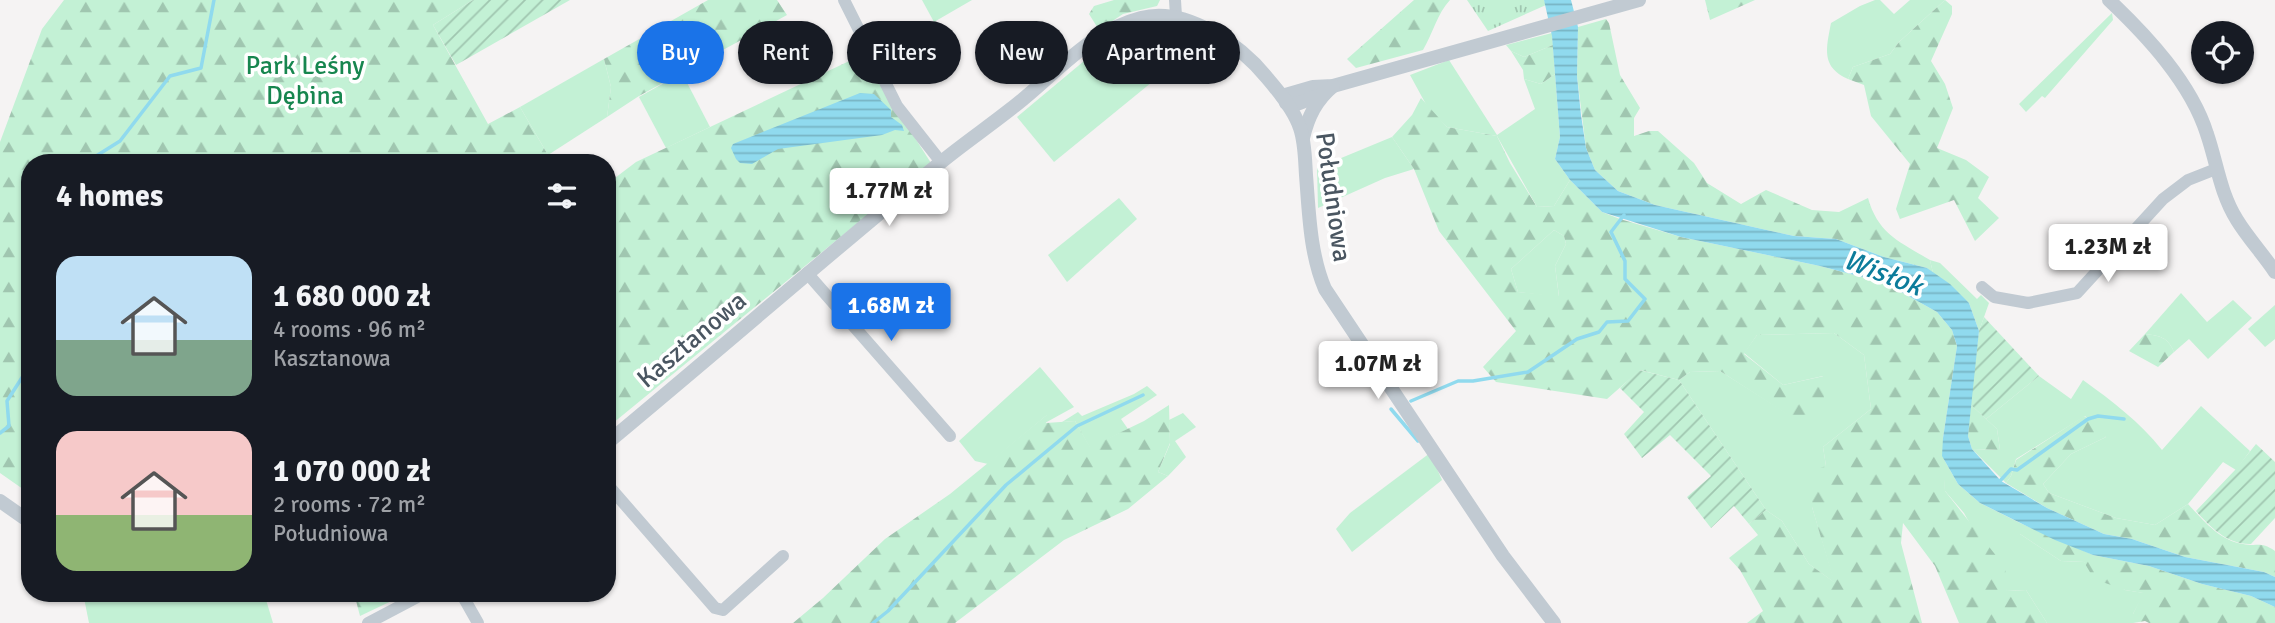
<!DOCTYPE html>
<html lang="en">
<head>
<meta charset="utf-8">
<style>
	body { margin:0; font-family:Signika,sans-serif; background:#20242c; color:#f1f3f6; height:100vh; display:flex; flex-direction:column; font-size:26px; white-space:nowrap }
	* { box-sizing:border-box; margin:0 }
	p { font-size:23px; color:#9ea1a6 }
	.icon { flex:none; width:38px; height:38px; fill:none; stroke:currentColor; stroke-width:2; stroke-linecap:round; stroke-linejoin:round }
	.map { position:relative; flex:1; overflow:hidden }
	.panel { position:absolute; left:21px; top:154px; width:595px; height:448px; display:flex; flex-direction:column; background:#171b24; border-radius:28px; box-shadow:0 2px 5px #0004 }
	.panel>* { flex:none }
	.guide { position:absolute; left:637px; top:21px; width:665px; height:63px; display:flex; gap:14px }
	.buttons { position:absolute; left:2191px; top:21px; display:grid; gap:14px }
	.buttons a { display:grid; place-items:center; width:63px; height:63px; border-radius:50%; background:#171b24; box-shadow:0 2px 5px #0004; font-size:35px }
	.price { position:absolute; translate:-50% -60px; padding:0 16px; border-radius:7px; background:#fff; color:#222; font-size:23px; line-height:46px; filter:drop-shadow(0 2px 4px #0008) }
	.price::after { content:''; position:absolute; left:50%; top:42px; width:21px; height:16px; margin-left:-10px; background:inherit; clip-path:polygon(0 0,100% 0,50% 100%) }
	.price.on { background:#1a73e8; color:#fff }
	ul { padding:0; list-style:none }
	li { display:flex; align-items:center; gap:21px; height:175px; padding:0 35px }
	li span { display:grid; place-items:center; flex:none; width:196px; height:140px; border-radius:21px; color:#555 }
	li>.icon { margin-inline-start:auto }
	span .icon { width:84px; height:84px; fill:#fffc; stroke-width:1 }
	li b { font-size:30px }
	h2 { display:flex; justify-content:space-between; align-items:center; height:84px; padding:0 35px; font-size:30px }
	.pill { padding:0 24px; border-radius:32px; background:#171b24; box-shadow:0 2px 5px #0004; font-size:24px; line-height:63px }
	.pill.on { background:#1a73e8; color:#fff }
	.map>svg:first-child { display:block }
	.grass { fill:#c3f1d5 }
	.forest { fill:url(#forest-firs); fill-rule:evenodd }
	.park { fill:url(#park-tufts) }
	.garden { fill:url(#garden-furrows) }
	.water { fill:url(#water-rules) }
	.lines { fill:none; stroke-linecap:round; stroke-linejoin:round }
	.stream { stroke:#90daee; stroke-width:3.5 }
	.minor { stroke:#c1cad2; stroke-width:12 }
	.tertiary { stroke:#c1cad2; stroke-width:14 }
	.labels { text-anchor:middle; dominant-baseline:central; stroke-width:7; stroke-linejoin:round; paint-order:stroke }
	.park-label { font-size:26px; fill:#17864f; stroke:#fff }
	.street-label { font-size:26px; fill:#4a5661; stroke:#fff }
	.water-label { font-size:28px; font-style:italic; fill:#0c7c9b; stroke:#fff }
</style>
</head>
<body>
<div class="map">
<svg width="2275" height="623" viewBox="0 0 2275 623">
	<defs>
		<pattern id="forest-firs" width="22" height="20" patternUnits="userSpaceOnUse" patternTransform="scale(1.75)"><rect width="22" height="20" fill="#c3f1d5"/><path d="M5 1l3.5 6h-7zM16 11l3.5 6h-7z" fill="#a0c6b0"/></pattern>
		<pattern id="park-tufts" width="24" height="20" patternUnits="userSpaceOnUse" patternTransform="scale(1.75)"><rect width="24" height="20" fill="#c3f1d5"/><path d="M3 7l-1-3M5 7V3M7 7l1-3M15 17l-1-3M17 17v-4M19 17l1-3" fill="none" stroke="#a0c6b0"/></pattern>
		<pattern id="garden-furrows" width="10" height="10" patternUnits="userSpaceOnUse" patternTransform="scale(1.75)"><rect width="10" height="10" fill="#c3f1d5"/><path d="M-1 1l2-2M0 10L10 0M9 11l2-2" fill="none" stroke="#a0c6b0"/></pattern>
		<pattern id="water-rules" width="6" height="5" patternUnits="userSpaceOnUse" patternTransform="scale(1.75)"><rect width="6" height="5" fill="#90daee"/><path d="M0 2.5h6" fill="none" stroke="#78b4c4"/></pattern>
	</defs>
	<rect width="100%" height="100%" fill="#f5f3f3"/>
	<!-- grass -->
	<g class="grass">
		<path d="M922 0H972L934 22Z"/>
		<path d="M1875 0H1880L1894 14 1910 0H1945L1899 42 1890 54 1853 67 1848 79C1821 67 1826 49 1831 23L1860 6Z"/>
		<path d="M2112 13 2113 20 2045 98 2042 96 2026 112 2019 104Z"/>
		<path d="M1154 26 1179 29 1206 38 1054 162 1017 117 1102 46 1131 32Z"/>
		<path d="M1552 33 1553 45 1524 57 1511 51 1506 45Z"/>
		<path d="M604 59 611 87 607 117 548 155 520 107Z"/>
		<path d="M1449 60 1497 135 1535 109 1524 79 1541 84 1555 74 1560 137 1555 159 1570 180 1554 206 1537 207 1497 136 1447 127 1428 108 1410 75Z"/>
		<path d="M682 73 710 127 666 148 639 97Z"/>
		<path d="M1392 137 1414 169 1385 178 1318 208 1317 168Z"/>
		<path d="M1119 198 1137 219 1067 282 1048 255Z"/>
		<path d="M1554 230 1564 236 1566 244 1555 266 1559 297 1518 292 1511 269Z"/>
		<path d="M1930 260 1940 263 1977 299 1981 295 1989 303 1979 331 1969 303 1933 273Z"/>
		<path d="M2181 293 2207 322 2233 300 2252 318 2208 359 2189 339 2174 352C2168 337 2160 336 2145 334Z"/>
		<path d="M2275 305V339L2265 347 2248 329Z"/>
		<path d="M1834 333 1864 355 1871 409 1823 447 1826 466 1812 507 1835 583 1809 564 1782 521 1766 510 1679 380 1690 372 1720 371 1805 425 1823 376 1783 385 1744 353 1757 335Z"/>
		<path d="M1040 367 1074 407 1045 423 1047 415 988 464 975 461 959 441Z"/>
		<path d="M2039 376 2071 399 2083 380C2112 401 2140 422 2162 450L2201 406 2250 451 2236 470 2223 462 2188 504 2155 525 2116 518 2049 493 2043 484 2071 454 2106 437 2085 416 2016 459 2011 476 2006 483 1972 449 2000 450 1997 429 1986 419Z"/>
		<path d="M1147 386 1157 395 1121 419 1128 429 1090 448 1075 421 1062 422 1078 412 1082 416 1134 394Z"/>
		<path d="M1183 413 1196 427 1175 441 1186 457 1168 476 1158 472 1170 444 1169 420Z"/>
		<path d="M1430 453 1442 480 1352 552 1336 529 1350 513Z"/>
		<path d="M1942 456 1958 484 1980 503 2020 523V534L2061 561 2084 562 2125 590 2144 593 2133 614V623H2047L2026 590 2007 591 1964 513 1945 491Z"/>
		<path d="M83 593H264L273 623H89Z"/>
	</g>
	<!-- forest -->
	<g class="forest">
		<path d="M64 0H473L433 25 488 124 520 107 548 155 536 163H30V494L0 473V142L42 29Z"/>
		<path d="M708 0H777L787 15 639 96 607 117 611 87 604 59Z"/>
		<path d="M1114 0H1160L1157 6 1123 14 1099 30 1089 14 1094 6Z"/>
		<path d="M1414 0H1450C1437 14 1433 33 1423 50L1356 68 1347 59Z"/>
		<path d="M1705 0H1755L1710 20Z"/>
		<path d="M1945 0 1952 6V14L1931 61 1945 84 1953 108 1937 148 1966 160 1989 177 1978 198 1999 218 1975 241 1954 200 1900 219 1896 209 1910 164 1871 116 1864 85 1848 79 1853 67 1890 54 1899 42Z"/>
		<path d="M1606 19 1609 23 1620 75 1640 108 1634 118V136L1649 131H1658L1694 163 1707 183 1741 204 1766 190 1812 210 1839 212 1868 198C1878 234 1900 242 1930 260L1933 273 1927 268 1884 257 1836 239 1794 236 1655 205 1618 191 1595 170 1586 148 1577 76 1578 27Z"/>
		<path d="M1553 45 1555 74 1541 84 1524 79 1523 70 1511 51 1524 57Z"/>
		<path d="M862 55 931 163 607 428V184L636 162Z"/>
		<path d="M1421 98 1447 127 1497 136 1510 163 1537 207 1554 206 1570 180 1602 212 1620 219 1681 237 1820 266 1885 283 1937 312 1952 330 1957 346 1943 438 1945 491 2005 567 2007 591 2026 590 2047 623H1959L1935 566 1903 523 1901 543 1922 623H1747L1763 611 1740 570 1729 558 1758 535 1749 524 1766 510 1782 521 1809 564 1834 582 1812 507 1811 471 1826 466 1823 447 1871 409 1864 355 1834 333 1757 335 1744 354 1783 385 1824 376V402L1805 426 1720 371 1690 372 1679 380 1640 370 1607 399 1496 382 1483 367 1516 331 1439 231 1414 169 1392 137 1412 115ZM1554 230 1564 236 1566 244 1555 266 1559 296 1518 292 1511 269Z"/>
		<path d="M2145 334C2160 336 2168 337 2174 352L2158 367 2129 351Z"/>
		<path d="M1970 404 1997 429 2000 450 1972 449 1968 436Z"/>
		<path d="M1169 405 1170 443 1158 472 1168 476 1128 509 1064 540 955 623H793L823 598 885 539 950 494 1048 414 1046 423 1075 421 1090 447 1144 421Z"/>
		<path d="M2084 416 2102 429 2106 437 2071 454 2043 484 2049 493 2116 518 2155 525 2188 504C2203 520 2220 541 2243 544 2259 547 2260 541 2275 551V577L2264 572 2185 557 2132 539 2104 534 2047 508 2006 483 2011 476 2016 460Z"/>
		<path d="M2020 523 2093 555 2149 566 2202 584 2251 596 2275 607V623H2149L2145 621 2133 623V614L2143 593 2125 590 2094 579 2084 562 2061 561 2020 534Z"/>
		<path d="M354 593H402V596L360 616Z"/>
	</g>
	<!-- park -->
	<path class="park" d="M1467 0H1544L1546 5 1488 31Z"/>
	<!-- garden -->
	<g class="garden">
		<path d="M473 0H570L456 65 433 25Z"/>
		<path d="M1984 317 2039 376 1986 419 1970 404 1979 331Z"/>
		<path d="M1639 370 1679 380 1766 510 1749 524 1734 506 1711 528 1687 497 1711 476 1670 435 1642 458 1624 434 1644 412 1620 388Z"/>
		<path d="M2256 444 2275 462V518L2251 544C2228 545 2210 527 2196 511L2235 470Z"/>
	</g>
	<!-- water -->
	<g class="water">
		<path d="M1544 0H1571L1578 27 1577 76 1581 115 1586 148 1595 170 1618 191 1655 205 1794 236 1836 239 1884 257 1927 268 1950 284 1969 303 1979 331 1968 436 1972 449 2001 481 2047 508 2104 534 2132 539 2185 557 2264 572 2275 577V607L2251 596 2202 584 2149 566 2093 555 2055 540 1980 503 1958 484 1942 456 1943 438 1957 346 1952 330 1937 312 1885 283 1820 266 1681 237 1602 212 1570 180 1555 159 1560 137 1552 36Z"/>
		<path d="M860 93 874 94 891 110V117L902 125 904 131 895 130 882 135 778 149 752 164 740 163 736 159 731 148 733 144Z"/>
	</g>
	<g class="lines">
		<!-- stream -->
		<g class="stream">
			<path d="M85 163 120 141 170 76 201 68 214 0"/>
			<path d="M1411 401 1458 381H1473L1528 372 1577 339 1599 332 1607 322 1628 321 1645 299 1625 279V261L1611 232 1624 215"/>
			<path d="M1391 409 1418 441"/>
			<path d="M0 433 9 426 7 401 30 365"/>
			<path d="M1999 482 2011 469 2017 470 2088 419 2098 416 2124 419"/>
			<path d="M873 623 888 611 1006 485 1077 426 1143 395"/>
		</g>
		<!-- minor -->
		<g class="minor">
			<path d="M844 0 897 106 941 162"/>
			<path d="M1175 0 1176 16"/>
			<path d="M807 273 950 436"/>
			<path d="M1982 287 1994 297 2028 303 2077 293 2163 199 2188 180 2216 169"/>
			<path d="M607 484 715 608 723 610 783 556"/>
			<path d="M461 593 478 623"/>
			<path d="M368 623 425 593"/>
		</g>
		<!-- tertiary -->
		<g class="tertiary">
			<path d="M2109 0C2147 36 2191 83 2207 134 2217 163 2220 193 2237 220 2248 238 2263 254 2275 272"/>
			<path d="M1282 96 1313 87 1333 86 1639 0"/>
			<path d="M1286 103 1297 104 1323 94"/>
			<path d="M1303 138C1308 117 1316 100 1333 86"/>
			<path d="M607 443C719 350 828 255 940 163 963 144 988 127 1012 108 1053 77 1089 31 1141 18 1186 6 1241 45 1268 79 1280 93 1294 110 1300 128 1305 142 1305 160 1306 175 1309 213 1310 254 1325 289L1503 556 1554 623"/>
			<path d="M0 501 30 522"/>
		</g>
	</g>
	<g class="labels">
		<!-- park labels -->
		<g class="park-label">
			<text x="305" y="66">Park Leśny<tspan x="305" dy="30">Dębina</tspan></text>
		</g>
		<!-- street labels -->
		<g class="street-label">
			<text transform="translate(1333 197) rotate(82)">Południowa</text>
			<text transform="translate(692 340) rotate(-40)">Kasztanowa</text>
		</g>
		<!-- water labels -->
		<g class="water-label">
			<text transform="translate(1883 273) rotate(21)">Wisłok</text>
		</g>
	</g>
</svg>
<div class="buttons">
<a><svg class="icon" aria-label="locate" viewBox="0 0 24 24"><circle cx="12" cy="12" r="6"/><path d="M12 2v4M12 18v4M2 12h4M18 12h4"/></svg></a>
</div>
<b class="price" style="left:889px;top:228px">1.77M zł</b>
<b class="price" style="left:2108px;top:284px">1.23M zł</b>
<b class="price on" style="left:891px;top:343px">1.68M zł</b>
<b class="price" style="left:1378px;top:401px">1.07M zł</b>
<div class="guide">
<a class="pill on">Buy</a>
<a class="pill">Rent</a>
<a class="pill">Filters</a>
<a class="pill">New</a>
<a class="pill">Apartment</a>
</div>
<section class="panel">
<h2>4 homes<svg class="icon" aria-label="filters" viewBox="0 0 24 24"><path d="M4 7h16M4 17h16"/><circle cx="9" cy="7" r="2"/><circle cx="15" cy="17" r="2"/></svg></h2>
<ul>
<li><span style="background:linear-gradient(#bfe0f5 60%,#7fa58c 0)"><svg class="icon" aria-label="home" viewBox="0 0 24 24"><path d="M3 11l9-7 9 7M6 9v11h12V9"/></svg></span><div><b>1 680 000 zł</b><p>4 rooms · 96 m²</p><p>Kasztanowa</p></div></li>
<li><span style="background:linear-gradient(#f6c9c9 60%,#8fb573 0)"><svg class="icon" aria-label="home" viewBox="0 0 24 24"><path d="M3 11l9-7 9 7M6 9v11h12V9"/></svg></span><div><b>1 070 000 zł</b><p>2 rooms · 72 m²</p><p>Południowa</p></div></li>
</ul>
</section>
</div>
</body>
</html>
